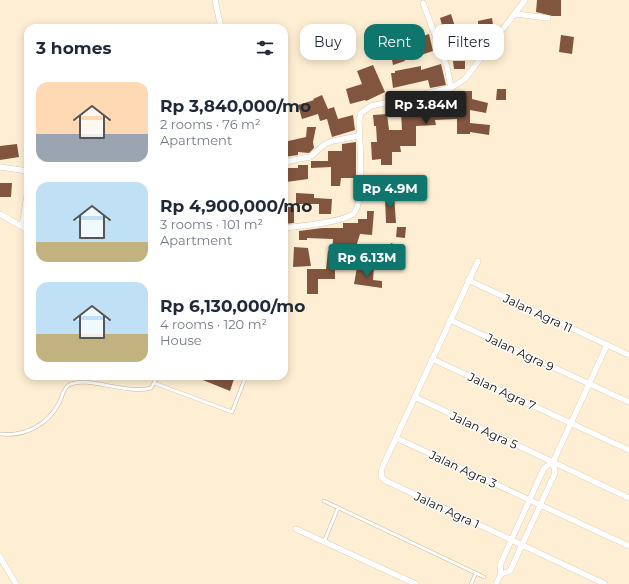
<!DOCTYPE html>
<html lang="en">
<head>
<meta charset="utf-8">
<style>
	body { margin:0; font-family:Montserrat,sans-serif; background:#f2f2f3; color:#1f2937; height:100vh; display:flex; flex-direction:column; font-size:15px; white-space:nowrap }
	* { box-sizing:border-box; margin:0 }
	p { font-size:13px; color:#747a83 }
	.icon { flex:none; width:22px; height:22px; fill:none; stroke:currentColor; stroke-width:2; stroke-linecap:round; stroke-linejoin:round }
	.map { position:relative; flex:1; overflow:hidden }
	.sheet { position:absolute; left:24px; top:24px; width:264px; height:356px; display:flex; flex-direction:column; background:#fff; border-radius:12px; box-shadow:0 2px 10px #0003 }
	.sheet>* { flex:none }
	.top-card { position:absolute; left:300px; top:24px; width:269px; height:36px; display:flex; gap:8px }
	.price { position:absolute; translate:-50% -34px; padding:0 9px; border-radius:4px; background:#0f766e; color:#fff; font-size:13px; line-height:26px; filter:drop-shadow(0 1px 2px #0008) }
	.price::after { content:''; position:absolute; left:50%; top:24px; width:12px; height:9px; margin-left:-6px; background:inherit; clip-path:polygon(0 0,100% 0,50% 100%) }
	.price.selected { background:#222; color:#fff }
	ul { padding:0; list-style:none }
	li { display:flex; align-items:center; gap:12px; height:100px; padding:0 12px }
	li span { display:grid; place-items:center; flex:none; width:112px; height:80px; border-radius:12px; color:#555 }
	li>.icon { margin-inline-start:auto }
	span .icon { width:48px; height:48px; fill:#fffc; stroke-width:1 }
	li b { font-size:17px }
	h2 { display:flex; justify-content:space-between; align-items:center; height:48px; padding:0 12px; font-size:17px }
	.chip { padding:0 14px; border-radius:12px; background:#fff; box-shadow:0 2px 10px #0003; font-size:14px; line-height:36px }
	.chip.selected { background:#0f766e; color:#fff }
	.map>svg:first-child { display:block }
	.building { fill:#82553e }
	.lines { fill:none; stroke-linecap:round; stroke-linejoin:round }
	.service-casing { stroke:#c4b69c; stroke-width:4 }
	.minor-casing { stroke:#c4b69c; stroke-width:6 }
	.service { stroke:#fff; stroke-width:3 }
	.minor { stroke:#fff; stroke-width:5.5 }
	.labels { text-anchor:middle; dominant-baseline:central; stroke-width:3; stroke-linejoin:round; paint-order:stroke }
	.street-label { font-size:12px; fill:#130e05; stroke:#fff }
</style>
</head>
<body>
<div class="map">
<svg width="629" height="584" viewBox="0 0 629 584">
	<rect width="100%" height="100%" fill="#feefd4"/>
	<!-- building -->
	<g class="building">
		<path d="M537 0H561V16H552L536 12Z"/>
		<path d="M451 14 456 30 461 28 463 32 478 25V21L492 18 494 31 477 33 481 41 477 42 481 51 477 56 470 59 463 42 456 45 447 24 442 25 440 18Z"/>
		<path d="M429 34 433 51 418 56 411 40Z"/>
		<path d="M561 35 574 37 572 54 559 52Z"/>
		<path d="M400 43 405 61 393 65 391 55 388 56 385 48Z"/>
		<path d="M453 61H465V69H454Z"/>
		<path d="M441 64 446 85 430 88 428 80 393 88 391 73H395V71L421 66V70Z"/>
		<path d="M373 65 385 92 366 101 365 100 350 104 346 89 362 84 357 71Z"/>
		<path d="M497 89H506V100H496Z"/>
		<path d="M463 91H472V99L488 103 486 113 470 110V123L490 125 489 135 470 132V134H457V119L435 120 436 125 416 126V146H400L401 152H392V165H381V159L372 160 371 142H377L376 126H374L373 115 387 114 389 130H402L401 112 438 109V103H447V96H453L454 100V96L463 95Z"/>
		<path d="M322 95 328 109 334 107 338 119 353 115 355 130 332 137 327 119 320 121 318 114 302 119 298 105 314 100 313 99Z"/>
		<path d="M307 127H316L313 142 314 148 309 153 298 152V155L284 157V142L306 137Z"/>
		<path d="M356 142V178H341L340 186H331V167L311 168V161H328V151H342V144Z"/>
		<path d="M17 144 19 157 0 160V146Z"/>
		<path d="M298 165H308V179L286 182V168H298Z"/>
		<rect x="370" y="176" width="18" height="10"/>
		<path d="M0 183H12L11 197H0Z"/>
		<path d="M296 193 314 194V198L332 199 331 214H319V204H296Z"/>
		<path d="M394 195 396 223H386L385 196Z"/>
		<path d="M284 207H294V223L284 224Z"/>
		<path d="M367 211H374L372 235 360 234 355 250 343 246 341 263 335 262V279H318V294H307V269H326L328 251H332L333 239 307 238V240H299V231L322 228H343V223H358V219H367Z"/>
		<path d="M397 227H406L405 238 396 237Z"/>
		<path d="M391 243 401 247 398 254 388 250Z"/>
		<path d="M294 247 308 248 311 266 293 267Z"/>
		<path d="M357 267H374L373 280 382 281V288L354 284Z"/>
		<path d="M193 376H235L230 391Z"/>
	</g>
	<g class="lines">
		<!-- service casing -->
		<g class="service-casing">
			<g id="service">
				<path d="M154 383 157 376"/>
				<path d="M0 434C24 437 48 425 59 403 62 398 63 388 69 385 84 375 128 395 151 388L154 383 232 412 246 376"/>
				<path d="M324 501 484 577"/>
				<path d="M324 542 338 508"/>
				<path d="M471 584 476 573"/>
			</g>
		</g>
		<!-- minor casing -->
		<g class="minor-casing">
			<g id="minor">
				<path d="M215 0 221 28"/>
				<path d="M423 3 447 67 451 88"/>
				<path d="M516 14 548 18"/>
				<path d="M284 162 310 157 325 144 333 141 359 136"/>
				<path d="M0 167 28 171"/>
				<path d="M0 214 28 230"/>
				<path d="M22 227 28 189"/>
				<path d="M284 228C300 226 340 223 353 214 366 203 359 137 359 120L361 113 371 106 451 88 465 79 525 0"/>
				<path d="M478 261 382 468 381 476 384 480 605 584"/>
				<path d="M468 280 629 355"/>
				<path d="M450 320 629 402"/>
				<path d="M432 359 629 450"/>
				<path d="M415 397 629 498"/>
				<path d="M396 438 629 546"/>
				<path d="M296 529 416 584"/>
				<path d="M0 557 16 584"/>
				<path d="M501 574 510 571 555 473 553 462"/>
				<path d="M496 584 501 574 500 565 544 468 553 462 607 345"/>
			</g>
		</g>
		<!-- service -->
		<use href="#service" class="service"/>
		<!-- minor -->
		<use href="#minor" class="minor"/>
	</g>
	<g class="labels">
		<!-- street labels -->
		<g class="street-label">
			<text transform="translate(538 313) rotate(25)">Jalan Agra 11</text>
			<text transform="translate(520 352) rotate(25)">Jalan Agra 9</text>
			<text transform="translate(502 391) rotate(25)">Jalan Agra 7</text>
			<text transform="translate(484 430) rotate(25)">Jalan Agra 5</text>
			<text transform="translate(463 469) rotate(25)">Jalan Agra 3</text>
			<text transform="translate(447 510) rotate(25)">Jalan Agra 1</text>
		</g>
	</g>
</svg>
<b class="price selected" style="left:426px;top:125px">Rp 3.84M</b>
<b class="price" style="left:390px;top:209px">Rp 4.9M</b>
<b class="price" style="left:367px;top:278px">Rp 6.13M</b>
<div class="top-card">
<a class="chip">Buy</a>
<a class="chip selected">Rent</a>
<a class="chip">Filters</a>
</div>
<section class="sheet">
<h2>3 homes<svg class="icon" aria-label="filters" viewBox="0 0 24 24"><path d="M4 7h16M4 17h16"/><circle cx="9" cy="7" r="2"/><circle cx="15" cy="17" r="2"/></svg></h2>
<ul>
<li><span style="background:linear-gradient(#ffd9b3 65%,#9aa5b1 0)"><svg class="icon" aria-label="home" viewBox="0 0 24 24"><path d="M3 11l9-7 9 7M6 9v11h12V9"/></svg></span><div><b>Rp 3,840,000/mo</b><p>2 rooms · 76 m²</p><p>Apartment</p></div></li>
<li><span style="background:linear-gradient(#bfe0f5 75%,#c2b280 0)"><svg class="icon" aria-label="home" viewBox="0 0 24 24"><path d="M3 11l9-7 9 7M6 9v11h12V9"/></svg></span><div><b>Rp 4,900,000/mo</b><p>3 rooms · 101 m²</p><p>Apartment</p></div></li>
<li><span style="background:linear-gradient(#bfe0f5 65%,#c2b280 0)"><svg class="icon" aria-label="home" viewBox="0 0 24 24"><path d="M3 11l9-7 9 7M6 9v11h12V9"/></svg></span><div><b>Rp 6,130,000/mo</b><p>4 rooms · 120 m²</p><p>House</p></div></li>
</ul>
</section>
</div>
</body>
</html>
